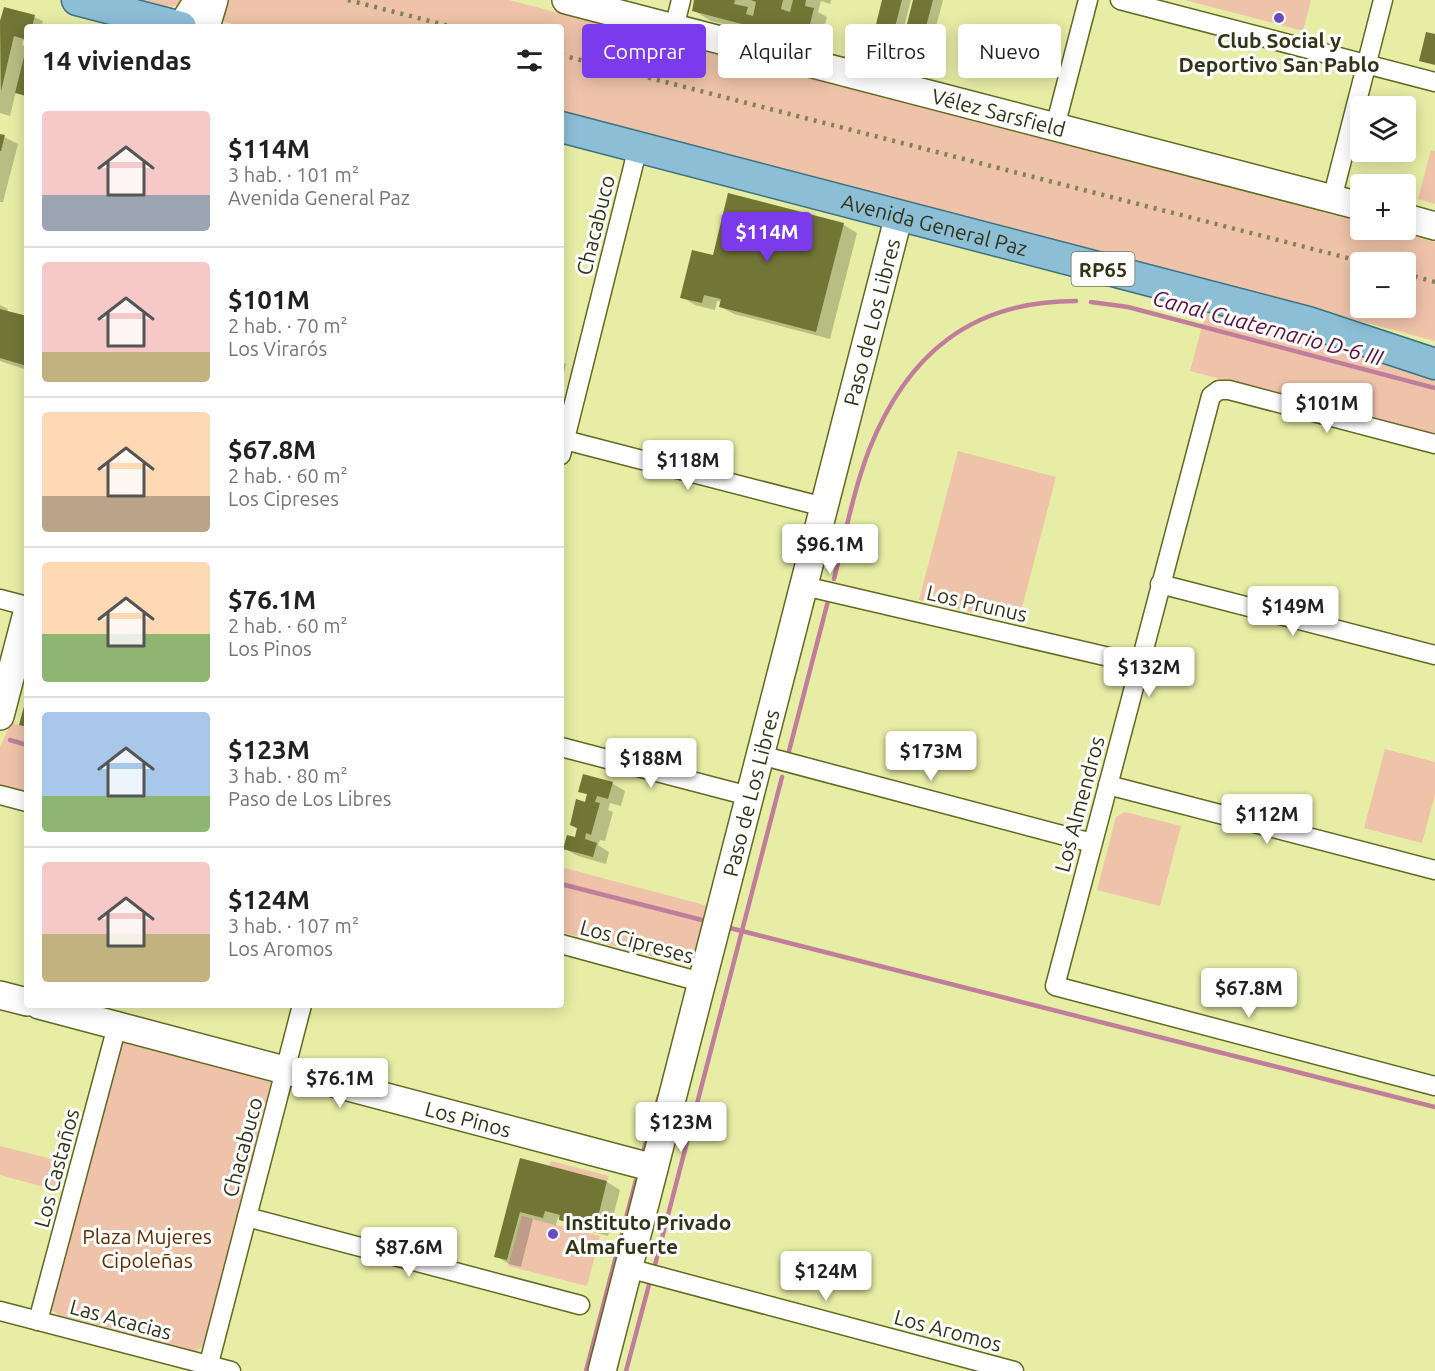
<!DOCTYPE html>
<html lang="es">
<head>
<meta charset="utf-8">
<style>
	body { margin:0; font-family:Ubuntu,sans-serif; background:#f6f6f6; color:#202124; height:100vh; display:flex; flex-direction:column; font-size:22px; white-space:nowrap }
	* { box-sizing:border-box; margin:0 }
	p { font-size:20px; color:#757577 }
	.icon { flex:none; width:33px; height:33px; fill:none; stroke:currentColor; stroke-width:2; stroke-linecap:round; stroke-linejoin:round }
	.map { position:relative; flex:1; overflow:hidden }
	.details { position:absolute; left:24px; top:24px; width:540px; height:984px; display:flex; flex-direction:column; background:#fff; border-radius:6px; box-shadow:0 3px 15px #0003 }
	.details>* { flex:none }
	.guide { position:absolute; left:582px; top:24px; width:570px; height:54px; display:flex; gap:12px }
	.fabs { position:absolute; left:1350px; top:96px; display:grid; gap:12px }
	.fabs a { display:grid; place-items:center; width:66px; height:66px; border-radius:6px; background:#fff; box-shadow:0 3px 15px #0003; font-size:30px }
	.price { position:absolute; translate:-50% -51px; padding:0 14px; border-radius:6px; background:#fff; color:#222; font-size:20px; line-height:39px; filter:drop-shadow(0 2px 3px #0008) }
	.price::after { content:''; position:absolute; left:50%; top:36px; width:18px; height:14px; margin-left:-9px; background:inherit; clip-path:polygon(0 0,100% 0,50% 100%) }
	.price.current { background:#7c3aed; color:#fff }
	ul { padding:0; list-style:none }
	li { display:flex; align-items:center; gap:18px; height:150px; padding:0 18px }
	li+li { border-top:2px solid #e0e0e0 }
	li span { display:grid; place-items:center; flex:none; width:168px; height:120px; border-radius:6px; color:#555 }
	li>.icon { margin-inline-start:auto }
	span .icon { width:72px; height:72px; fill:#fffc; stroke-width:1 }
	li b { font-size:26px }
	h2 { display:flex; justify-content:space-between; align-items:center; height:72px; padding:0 18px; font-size:26px }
	.tag { padding:0 21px; border-radius:6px; background:#fff; box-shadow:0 3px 15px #0003; font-size:21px; line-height:54px }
	.tag.current { background:#7c3aed; color:#fff }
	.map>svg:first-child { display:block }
	.green { fill:#eec3a9; fill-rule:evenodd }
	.shadow { fill:#0003 }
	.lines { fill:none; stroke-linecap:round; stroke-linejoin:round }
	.stream { stroke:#c07e9b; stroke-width:4.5 }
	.building { fill:#727635 }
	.street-casing { stroke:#636721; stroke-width:21 }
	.secondary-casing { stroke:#636721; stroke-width:30 }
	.primary-casing { stroke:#3b7282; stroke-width:33 }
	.street { stroke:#fff; stroke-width:18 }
	.secondary { stroke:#fff; stroke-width:27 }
	.primary { stroke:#8cbed6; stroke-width:30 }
	.rail { stroke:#808354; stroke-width:4.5; stroke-dasharray:3 6; stroke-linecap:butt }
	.poi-dot { fill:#6c49c2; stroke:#fff; stroke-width:2 }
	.labels { text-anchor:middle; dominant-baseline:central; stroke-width:6; stroke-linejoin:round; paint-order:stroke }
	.shield { fill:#fff; stroke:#70715d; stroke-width:1.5 }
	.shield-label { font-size:20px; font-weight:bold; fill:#323417 }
	.poi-label { font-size:21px; font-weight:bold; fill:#323417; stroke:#fff }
	.street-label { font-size:21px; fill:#323417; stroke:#fff }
	.park-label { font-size:21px; fill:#622c00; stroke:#fff }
	.water-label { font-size:22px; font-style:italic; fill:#5d0e3a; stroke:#fff }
</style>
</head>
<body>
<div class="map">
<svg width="1435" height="1371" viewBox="0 0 1435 1371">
	<rect width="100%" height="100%" fill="#e7eda5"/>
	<!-- green -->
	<g class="green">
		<path d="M136 0H187C171 12 153 5 136 0Z"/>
		<path d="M219 0H509L1360 222V230H1388L1435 242V341L561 111V27H244L225 22 218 16ZM1360 262H1406V308H1360Z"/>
		<path d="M1185 0H1311L1303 31Z"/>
		<path d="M1431 150 1435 151V204L1418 199Z"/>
		<path d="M1206 312 1435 371V435L1190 371Z"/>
		<path d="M958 451 1056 477 1018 623 919 600Z"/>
		<path d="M11 723 27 727V792L0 785V747Z"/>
		<path d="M1385 749 1435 762V794L1422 843 1364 828Z"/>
		<path d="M1125 812 1181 826 1160 906 1097 890 1116 817Z"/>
		<path d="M561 867 708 906 693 962 684 965 561 932Z"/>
		<path d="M126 1040 270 1080 271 1083 204 1343 201 1348 196 1351 59 1315 51 1309V1305L121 1045Z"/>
		<path d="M0 1146 63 1162 55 1190 0 1175Z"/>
		<path d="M551 1161 609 1176 607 1181 549 1166Z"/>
		<path d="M522 1216 600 1236 587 1286 508 1266Z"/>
	</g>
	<!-- shadow -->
	<g class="shadow">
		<path d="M696 0H831L830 4 821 1 818 12 827 17 821 38 807 36 802 47 772 39 763 34 711 21 693 10Z"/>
		<path d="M884 0H911L894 65 878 61 869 56Z"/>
		<path d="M915 0H943L924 73 907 69 898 64Z"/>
		<path d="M5 9 34 17 43 21 41 27H27V41L23 40 22 45 27 48V98L16 91 10 116 0 113V28Z"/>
		<path d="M0 135 18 144 3 202H0Z"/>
		<path d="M729 195 844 225 857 233 830 339 734 314 721 307 722 302 717 301 715 310 695 305 682 297 714 257Z"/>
		<path d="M0 305 8 309 7 312 27 318V370L0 361Z"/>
		<path d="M561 361 566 364 561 385Z"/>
		<path d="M612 783 625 791 621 806 610 803 608 810 613 812 605 841 600 840 598 845 609 852 606 864 578 856 565 849 576 839 578 829 571 825 586 804 588 795 580 791Z"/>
		<path d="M521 1160 607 1182 620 1190 608 1236 574 1227 558 1218 556 1225 533 1219 521 1267 509 1264 496 1256Z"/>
	</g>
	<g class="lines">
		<!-- stream -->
		<g class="stream">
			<path d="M1091 302 1128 307 1435 388"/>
			<path d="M834 579C845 536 853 492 869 450 907 354 971 301 1076 301"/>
			<path d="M10 740 27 745"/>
			<path d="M788 755 828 601"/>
			<path d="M561 884 706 921"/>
			<path d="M730 928 1435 1107"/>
			<path d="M644 1149 659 1096"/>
			<path d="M655 1265 782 777"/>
			<path d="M586 1371 636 1180"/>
			<path d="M626 1371 650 1281"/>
		</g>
	</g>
	<!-- building -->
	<g class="building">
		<path d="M694 0H735L734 4 748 7 746 14 753 16 756 2 751 0H783L781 9 790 12 793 0H806L805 6 814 8 808 32 793 30 792 34 785 31 784 35 692 11Z"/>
		<path d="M882 0H902L886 61 868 57Z"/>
		<path d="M913 0H933L915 69 897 64Z"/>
		<path d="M4 7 35 15 32 27H27V40L14 36 1 91 0 21Z"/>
		<path d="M1426 32 1435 34V65L1419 61Z"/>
		<path d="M26 49H27V96L15 93Z"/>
		<path d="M0 134 5 135 1 151H0Z"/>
		<path d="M728 193 844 223 816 332 719 307 721 299 704 295 702 303 680 298 692 250 713 255Z"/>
		<path d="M0 309 27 316V366L0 358Z"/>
		<path d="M26 699 27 700V727L19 725Z"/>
		<path d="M583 774 613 782 608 799 597 796 595 802 600 803 591 835 586 833 585 839 597 843 593 857 563 849 567 835 575 837 577 828 570 825 576 799 585 802 587 794 578 792Z"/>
		<path d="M520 1158 607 1181 595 1229 559 1220 560 1215 545 1211 543 1218 520 1212 507 1260 494 1257Z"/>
	</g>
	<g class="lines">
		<!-- street casing -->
		<g class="street-casing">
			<g id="street">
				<path d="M1120 0 1435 82"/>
				<path d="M674 28 681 0"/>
				<path d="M1055 127 1088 0"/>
				<path d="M1332 199 1383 0"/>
				<path d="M561 439 824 507"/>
				<path d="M1435 444 1229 390H1219L1211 396 1055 986 1435 1086"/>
				<path d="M561 455 638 147"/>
				<path d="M1160 584 1435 655"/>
				<path d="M804 586 1139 664"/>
				<path d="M0 599 27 606"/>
				<path d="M561 747 749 796"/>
				<path d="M760 755 1092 843"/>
				<path d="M1108 785 1435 870"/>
				<path d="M0 795 27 802"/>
				<path d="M561 944 701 982"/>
				<path d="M247 1217 580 1305"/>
				<path d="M628 1268 1014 1371"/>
				<path d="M0 1311 231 1371"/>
				<path d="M38 1321 117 1026"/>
				<path d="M207 1371 302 1005"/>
			</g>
		</g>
		<!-- secondary casing -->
		<g class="secondary-casing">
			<g id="secondary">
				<path id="s1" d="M566 0 1360 206"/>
				<path d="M181 27 198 0"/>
				<path d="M206 27 214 0"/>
				<path d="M1406 218 1435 226"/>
				<path d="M0 716 27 613"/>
				<path d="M0 995 27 1002"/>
				<path id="s2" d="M39 1005 654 1168"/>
				<path id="s3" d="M602 1371 899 215"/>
			</g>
		</g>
		<!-- primary casing -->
		<g class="primary-casing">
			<g id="primary">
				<path d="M77 0 181 27"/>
				<path id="s4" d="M561 127 1308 322 1435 364"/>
			</g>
		</g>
		<!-- street -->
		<use href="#street" class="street"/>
		<!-- secondary -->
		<use href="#secondary" class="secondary"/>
		<!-- primary -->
		<use href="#primary" class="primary"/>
		<!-- rail -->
		<g class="rail">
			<path d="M348 0 453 27"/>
			<path d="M561 55 1363 262"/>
			<path d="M1406 274 1435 282"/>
		</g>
	</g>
	<!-- markers -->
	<g class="poi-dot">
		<circle cx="1279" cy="18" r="6"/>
		<circle cx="553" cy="1234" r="6"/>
	</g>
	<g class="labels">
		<!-- shield labels -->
		<rect class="shield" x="1071.5" y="252" width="63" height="34" rx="4.5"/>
		<g class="shield-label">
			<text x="1103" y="269">RP65</text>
		</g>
		<!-- poi labels -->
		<g class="poi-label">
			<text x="1279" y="40">Club Social y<tspan x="1279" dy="24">Deportivo San Pablo</tspan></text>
			<text x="565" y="1222" text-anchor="start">Instituto Privado<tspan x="565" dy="24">Almafuerte</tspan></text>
		</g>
		<!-- street labels -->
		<g class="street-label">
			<text stroke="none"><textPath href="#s1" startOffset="447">Vélez Sarsfield</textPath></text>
			<text stroke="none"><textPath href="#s4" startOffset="386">Avenida General Paz</textPath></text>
			<text transform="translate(595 225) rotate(-76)">Chacabuco</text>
			<text stroke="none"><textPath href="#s3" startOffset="1083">Paso de Los Libres</textPath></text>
			<text transform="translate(977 603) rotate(13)">Los Prunus</text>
			<text stroke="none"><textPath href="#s3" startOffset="597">Paso de Los Libres</textPath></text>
			<text transform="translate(1079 804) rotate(-75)">Los Almendros</text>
			<text transform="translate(637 941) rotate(15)">Los Cipreses</text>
			<text stroke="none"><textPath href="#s2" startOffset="444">Los Pinos</textPath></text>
			<text transform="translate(242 1147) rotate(-75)">Chacabuco</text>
			<text transform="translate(56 1168) rotate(-75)">Los Castaños</text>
			<text transform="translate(121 1319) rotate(15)">Las Acacias</text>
			<text transform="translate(948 1330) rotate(15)">Los Aromos</text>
		</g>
		<!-- park labels -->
		<g class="park-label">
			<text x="147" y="1236">Plaza Mujeres<tspan x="147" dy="24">Cipoleñas</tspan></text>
		</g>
		<!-- water labels -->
		<g class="water-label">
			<text transform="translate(1268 327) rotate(15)">Canal Cuaternario D-6 III</text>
		</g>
	</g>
</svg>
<div class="fabs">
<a><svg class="icon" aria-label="layers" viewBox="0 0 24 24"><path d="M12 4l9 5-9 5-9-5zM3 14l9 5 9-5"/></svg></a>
<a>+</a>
<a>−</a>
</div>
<b class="price current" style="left:767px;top:263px">$114M</b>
<b class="price" style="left:1327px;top:434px">$101M</b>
<b class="price" style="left:688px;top:491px">$118M</b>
<b class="price" style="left:830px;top:575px">$96.1M</b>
<b class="price" style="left:1293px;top:637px">$149M</b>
<b class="price" style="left:1149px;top:698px">$132M</b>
<b class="price" style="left:931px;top:782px">$173M</b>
<b class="price" style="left:651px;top:789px">$188M</b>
<b class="price" style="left:1267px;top:845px">$112M</b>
<b class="price" style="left:1249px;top:1019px">$67.8M</b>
<b class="price" style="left:340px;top:1109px">$76.1M</b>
<b class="price" style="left:681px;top:1153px">$123M</b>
<b class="price" style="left:409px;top:1278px">$87.6M</b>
<b class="price" style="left:826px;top:1302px">$124M</b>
<div class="guide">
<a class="tag current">Comprar</a>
<a class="tag">Alquilar</a>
<a class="tag">Filtros</a>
<a class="tag">Nuevo</a>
</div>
<section class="details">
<h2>14 viviendas<svg class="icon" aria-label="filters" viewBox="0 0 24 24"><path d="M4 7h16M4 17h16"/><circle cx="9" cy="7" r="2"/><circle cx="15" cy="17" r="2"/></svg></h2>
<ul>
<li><span style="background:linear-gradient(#f6c9c9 70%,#9aa5b1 0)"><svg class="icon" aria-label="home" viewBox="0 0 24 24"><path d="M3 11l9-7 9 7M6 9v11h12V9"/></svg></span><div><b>$114M</b><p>3 hab. · 101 m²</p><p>Avenida General Paz</p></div></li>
<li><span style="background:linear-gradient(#f6c9c9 75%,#c2b280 0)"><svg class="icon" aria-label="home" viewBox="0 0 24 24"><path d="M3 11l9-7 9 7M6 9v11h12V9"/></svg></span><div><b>$101M</b><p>2 hab. · 70 m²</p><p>Los Virarós</p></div></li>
<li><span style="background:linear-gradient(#ffd9b3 70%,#b9a48a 0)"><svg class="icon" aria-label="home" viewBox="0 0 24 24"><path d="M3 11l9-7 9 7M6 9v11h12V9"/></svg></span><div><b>$67.8M</b><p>2 hab. · 60 m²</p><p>Los Cipreses</p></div></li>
<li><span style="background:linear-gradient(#ffd9b3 60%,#8fb573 0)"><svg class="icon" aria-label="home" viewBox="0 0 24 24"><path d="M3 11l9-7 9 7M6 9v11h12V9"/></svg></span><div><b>$76.1M</b><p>2 hab. · 60 m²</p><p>Los Pinos</p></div></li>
<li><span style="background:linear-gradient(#a9c7e8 70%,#8fb573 0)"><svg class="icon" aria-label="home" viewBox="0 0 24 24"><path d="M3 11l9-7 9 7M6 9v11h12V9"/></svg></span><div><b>$123M</b><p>3 hab. · 80 m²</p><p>Paso de Los Libres</p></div></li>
<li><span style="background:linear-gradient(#f6c9c9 60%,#c2b280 0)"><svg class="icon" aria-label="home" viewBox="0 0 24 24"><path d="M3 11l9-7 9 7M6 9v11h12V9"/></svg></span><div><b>$124M</b><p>3 hab. · 107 m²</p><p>Los Aromos</p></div></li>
</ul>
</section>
</div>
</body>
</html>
